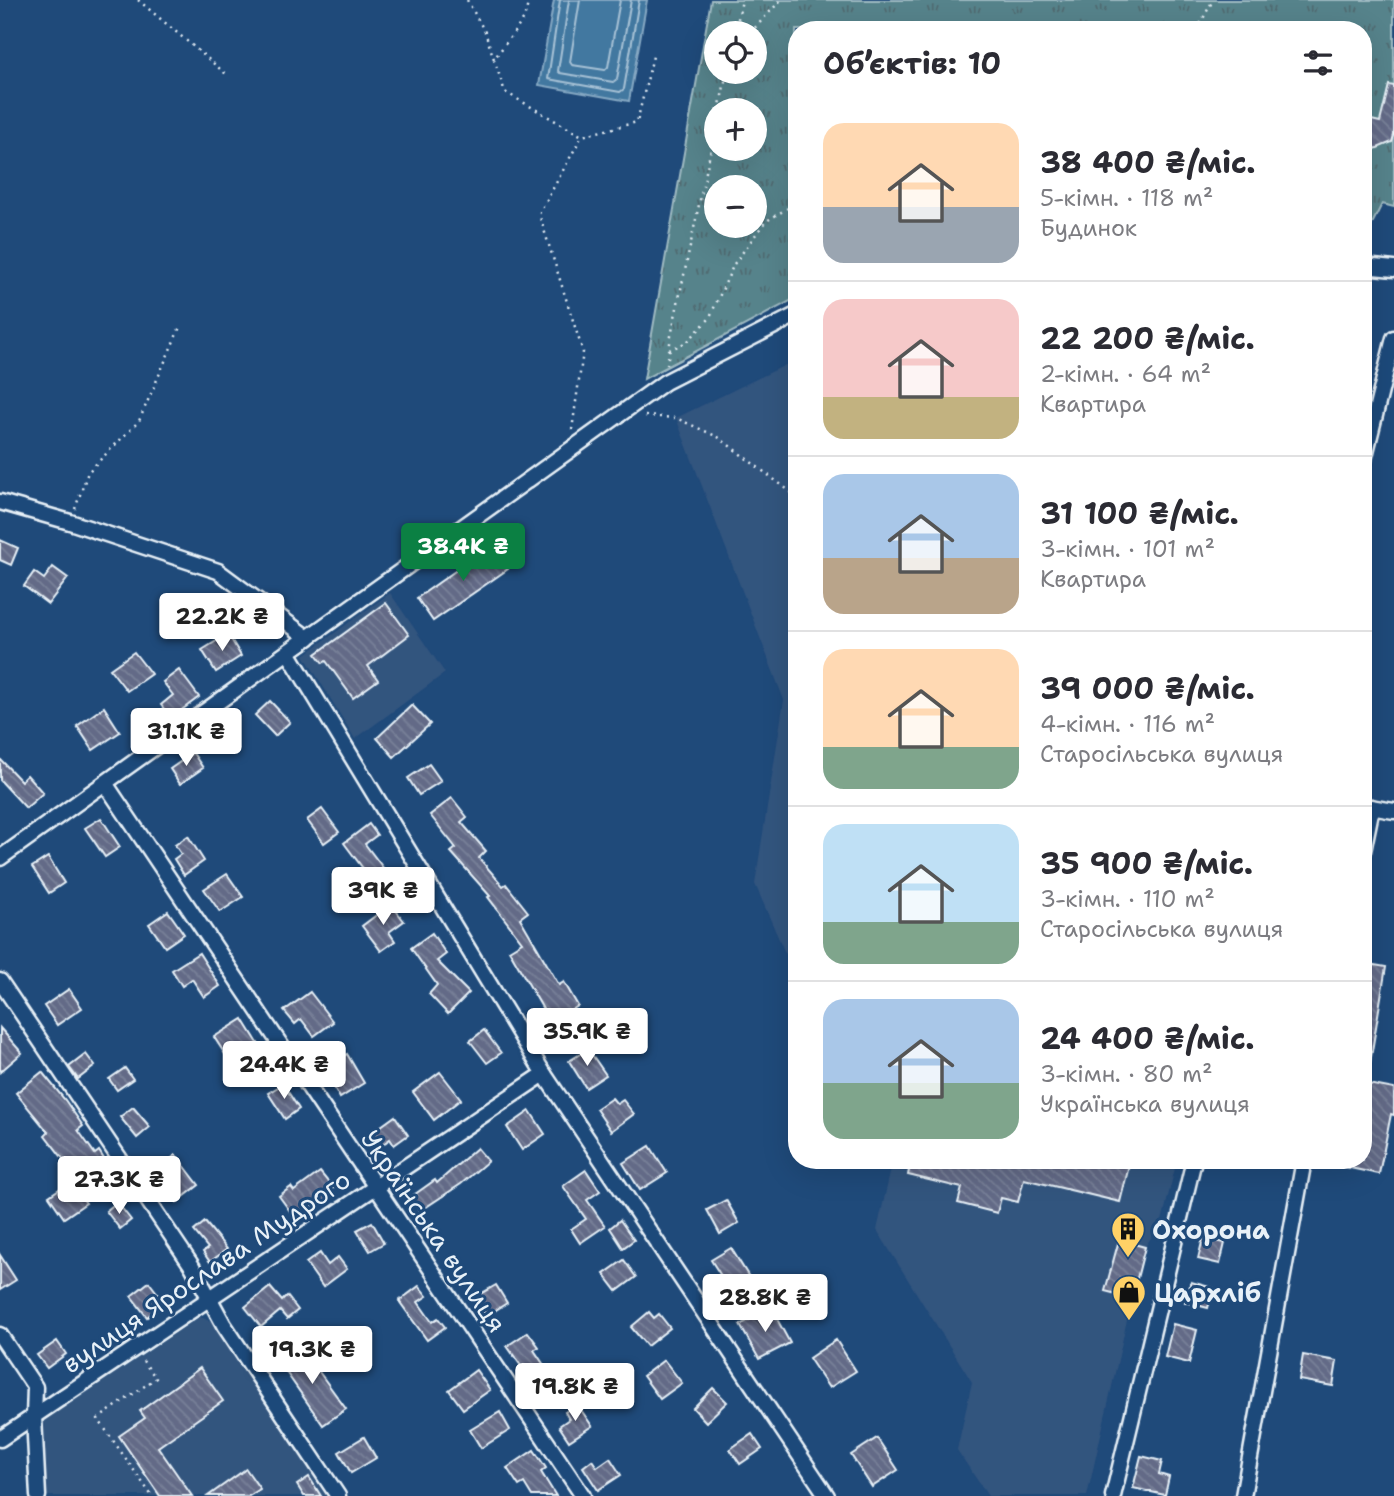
<!DOCTYPE html>
<html lang="uk">
<head>
<meta charset="utf-8">
<style>
	body { margin:0; font-family:"Shantell Sans",sans-serif; background:#f2f2f3; color:#2b2b33; height:100vh; display:flex; flex-direction:column; font-size:26px; white-space:nowrap }
	* { box-sizing:border-box; margin:0 }
	p { font-size:23px; color:#7c7c81 }
	.icon { flex:none; width:38px; height:38px; fill:none; stroke:currentColor; stroke-width:2; stroke-linecap:round; stroke-linejoin:round }
	.map { position:relative; flex:1; overflow:hidden }
	.details { position:absolute; left:788px; top:21px; width:584px; height:1148px; display:flex; flex-direction:column; background:#fff; border-radius:28px; box-shadow:0 7px 28px #0002 }
	.details>* { flex:none }
	.tools { position:absolute; left:704px; top:21px; display:grid; gap:14px }
	.tools a { display:grid; place-items:center; width:63px; height:63px; border-radius:50%; background:#fff; box-shadow:0 7px 28px #0002; font-size:35px }
	.price { position:absolute; translate:-50% -60px; padding:0 16px; border-radius:7px; background:#fff; color:#222; font-size:23px; line-height:46px; filter:drop-shadow(0 2px 4px #0008) }
	.price::after { content:''; position:absolute; left:50%; top:42px; width:21px; height:16px; margin-left:-10px; background:inherit; clip-path:polygon(0 0,100% 0,50% 100%) }
	.price.current { background:#0b8043; color:#fff }
	ul { padding:0; list-style:none }
	li { display:flex; align-items:center; gap:21px; height:175px; padding:0 35px }
	li+li { border-top:2px solid #e1e1e2 }
	li span { display:grid; place-items:center; flex:none; width:196px; height:140px; border-radius:21px; color:#555 }
	li>.icon { margin-inline-start:auto }
	span .icon { width:84px; height:84px; fill:#fffc; stroke-width:1 }
	li b { font-size:30px }
	h2 { display:flex; justify-content:space-between; align-items:center; height:84px; padding:0 35px; font-size:30px }
	.map>svg:first-child { display:block }
	.built { fill:#33547e }
	.park { fill:url(#park-tufts); stroke:#9fbac2; stroke-width:2; fill-rule:evenodd }
	.water { fill:#4378a0; stroke:#85a8c3; stroke-width:2 }
	.lines { fill:none; stroke-linecap:round; stroke-linejoin:round }
	.shore { stroke:#a6c1d5; stroke-width:2 }
	.building { fill:url(#building-back-hatch); stroke:#e8f1f8; stroke-width:2 }
	.minor-casing { stroke:#e8f1f8; stroke-width:19 }
	.path { stroke:#e8f1f8; stroke-width:2.5; stroke-dasharray:2 5; stroke-linecap:butt }
	.minor { stroke:#1f4a7a; stroke-width:14 }
	.labels { text-anchor:middle; dominant-baseline:central; stroke-width:6; stroke-linejoin:round; paint-order:stroke }
	.poi-label { font-size:26px; font-weight:bold; fill:#e8f1f8; stroke:#1f4a7a; text-anchor:start }
	.street-label { font-size:26px; fill:#e8f1f8; stroke:#1f4a7a }
</style>
</head>
<body>
<div class="map">
<svg width="1394" height="1496" viewBox="0 0 1394 1496">
	<defs>
		<pattern id="park-tufts" width="24" height="20" patternUnits="userSpaceOnUse" patternTransform="scale(1.75)"><rect width="24" height="20" fill="#56838b"/><path d="M3 7l-1-3M5 7V3M7 7l1-3M15 17l-1-3M17 17v-4M19 17l1-3" fill="none" stroke="#506b71"/></pattern>
		<pattern id="building-back-hatch" width="6" height="6" patternUnits="userSpaceOnUse" patternTransform="scale(1.75)"><rect width="6" height="6" fill="#636b87"/><path d="M-1 5l2 2M0 0l6 6M5-1l2 2" fill="none" stroke="#798199"/></pattern>
	</defs>
	<rect width="100%" height="100%" fill="#1f4a7a"/>
	<filter id="ink" filterUnits="userSpaceOnUse"><feTurbulence type="fractalNoise" baseFrequency=".0143" numOctaves="2"/><feDisplacementMap in="SourceGraphic" scale="14" xChannelSelector="R" yChannelSelector="G"/><feConvolveMatrix kernelMatrix="1 2 1 2 8 2 1 2 1" color-interpolation-filters="sRGB"/></filter>
	<g filter="url(#ink)">
		<!-- built -->
		<g class="built">
			<path d="M796 360V959L785 953 755 884 784 700 676 418Z"/>
			<path d="M390 593 445 673 355 739 304 655Z"/>
			<path d="M893 1160H1177L1162 1221 1145 1247 1132 1298 1087 1496H988L957 1450 972 1382 877 1230Z"/>
			<path d="M200 1317 216 1323 332 1496H46L44 1421Z"/>
		</g>
		<!-- park -->
		<path class="park" d="M711 0H1394V207L1382 204 1367 234H1363V30H796V298L644 379ZM716 33H754V72H716ZM716 110H754V149H716ZM716 187H754V226H716Z"/>
		<!-- water -->
		<path class="water" d="M554 0H647L629 101 539 85Z"/>
		<g class="lines">
			<!-- shore -->
			<g class="shore">
				<path d="M560 0 548 79 620 92 624 89 639 0"/>
				<path d="M569 0 558 71 560 73 613 82 617 79 631 0"/>
				<path d="M580 0 570 62 572 65 605 70 608 67 620 0"/>
			</g>
		</g>
		<!-- building -->
		<g class="building">
			<path d="M1389 85 1394 86V135L1392 142 1363 154V118L1380 122Z"/>
			<path d="M0 540 18 548 11 565 0 560Z"/>
			<path d="M492 545 508 569 433 621 417 598Z"/>
			<path d="M53 567 68 578 48 604 24 586 34 572 44 579Z"/>
			<path d="M386 603 409 635 368 666 378 680 353 698 326 661 323 663 316 654Z"/>
			<path d="M228 634 241 656 216 672 202 650Z"/>
			<path d="M134 652 151 674 127 691 110 669Z"/>
			<path d="M179 670 199 697 171 718 161 705 173 695 163 682Z"/>
			<path d="M270 701 290 722 275 736 255 715Z"/>
			<path d="M412 705 430 724 394 757 377 738Z"/>
			<path d="M104 707 120 732 93 750 77 726Z"/>
			<path d="M193 753 203 768 180 784 170 769Z"/>
			<path d="M0 759 21 781 27 775 43 793 26 808 0 780Z"/>
			<path d="M429 764 441 781 419 795 408 778Z"/>
			<path d="M452 798 467 817 461 822 486 851 479 858 503 886 506 884 528 912 520 918 559 985 564 982 578 1006 551 1023 509 950 522 942 488 897 490 896 451 852 456 848 430 815Z"/>
			<path d="M322 809 339 832 324 843 307 820Z"/>
			<path d="M101 818 120 847 105 857 85 828Z"/>
			<path d="M369 824 377 835 365 844 390 877 377 887 344 843Z"/>
			<path d="M188 836 204 861 184 875 174 859 181 854 175 845Z"/>
			<path d="M48 857 64 883 49 893 32 867Z"/>
			<path d="M227 874 243 897 220 912 204 889Z"/>
			<path d="M391 904 404 921 389 932 395 941 381 951 362 926Z"/>
			<path d="M168 911 184 934 165 947 149 924Z"/>
			<path d="M432 933 446 954 437 961 469 993 448 1014 429 994 437 985 411 948Z"/>
			<path d="M199 953 220 986 204 997 192 979 182 986 172 970Z"/>
			<path d="M1363 963 1386 967 1370 1063 1363 1062Z"/>
			<path d="M69 989 82 1008 57 1025 44 1006Z"/>
			<path d="M310 992 333 1022 314 1036 301 1019 295 1024 284 1011Z"/>
			<path d="M243 1019 264 1053 236 1071 214 1037Z"/>
			<path d="M0 1028 22 1053 0 1072Z"/>
			<path d="M484 1030 501 1053 487 1063 470 1041Z"/>
			<path d="M588 1049 606 1075 586 1088 569 1061Z"/>
			<path d="M86 1054 95 1066 78 1079 69 1067Z"/>
			<path d="M347 1054 364 1083 340 1098 329 1078 320 1084 314 1074Z"/>
			<path d="M125 1068 133 1079 117 1090 109 1079Z"/>
			<path d="M42 1072 65 1100 83 1126 78 1130 95 1154 99 1151 112 1172 78 1193 86 1203 64 1218 49 1196 77 1177 45 1135 48 1132 16 1093Z"/>
			<path d="M440 1072 461 1099 434 1120 413 1092Z"/>
			<path d="M1363 1083 1394 1089V1115L1391 1114 1379 1174 1340 1166V1160H1363Z"/>
			<path d="M283 1084 299 1109 285 1119 268 1093Z"/>
			<path d="M612 1098 617 1104 623 1100 634 1114 611 1131 596 1109Z"/>
			<path d="M133 1107 150 1127 137 1138 120 1117Z"/>
			<path d="M530 1111 545 1134 522 1150 507 1127Z"/>
			<path d="M395 1116 408 1135 394 1145 390 1139 375 1150 366 1137Z"/>
			<path d="M650 1146 667 1173 640 1190 623 1163Z"/>
			<path d="M477 1148 488 1161 461 1184 420 1211 411 1197 435 1180 437 1183Z"/>
			<path d="M176 1155 199 1185 177 1202 154 1172Z"/>
			<path d="M911 1160H1104L1129 1166 1120 1202 1024 1179 1018 1202 1001 1198 997 1213 958 1203 962 1188 908 1175Z"/>
			<path d="M586 1170 600 1191 587 1200 605 1226 580 1243 571 1229 586 1219 563 1186Z"/>
			<path d="M320 1172 333 1188 325 1194 328 1199 319 1206 317 1203 295 1218 279 1196 291 1187 294 1191Z"/>
			<path d="M726 1200 739 1223 720 1234 707 1210Z"/>
			<path d="M117 1202 131 1220 120 1229 106 1211Z"/>
			<path d="M620 1220 634 1240 623 1248 610 1228Z"/>
			<path d="M205 1222 227 1249 210 1262 203 1252 208 1248 194 1231Z"/>
			<path d="M372 1222 384 1243 370 1251 357 1230Z"/>
			<path d="M1203 1238 1225 1243 1220 1264 1198 1259Z"/>
			<path d="M1119 1240 1145 1247 1132 1298 1105 1291Z"/>
			<path d="M731 1248 749 1277 730 1290 711 1260Z"/>
			<path d="M320 1253 328 1265 338 1257 347 1269 323 1287 306 1263Z"/>
			<path d="M0 1255 16 1280 0 1290Z"/>
			<path d="M624 1260 636 1277 617 1291 604 1274Z"/>
			<path d="M149 1282 165 1303 147 1317 131 1296Z"/>
			<path d="M1191 1282 1213 1288 1208 1308 1185 1302Z"/>
			<path d="M496 1285 507 1303 486 1316 475 1297Z"/>
			<path d="M419 1286 427 1296 418 1302 432 1322 438 1318 445 1327 427 1340 399 1301Z"/>
			<path d="M270 1287 282 1301 287 1296 298 1310 287 1319 280 1311 261 1327 245 1307Z"/>
			<path d="M771 1308 790 1343 759 1359 740 1325Z"/>
			<path d="M649 1312 654 1318 659 1314 670 1328 647 1346 631 1327Z"/>
			<path d="M1173 1324 1197 1330 1189 1363 1165 1357Z"/>
			<path d="M528 1332 539 1347 534 1350 558 1386 543 1397 507 1346Z"/>
			<path d="M836 1340 856 1371 829 1388 809 1358Z"/>
			<path d="M57 1341 66 1354 47 1368 37 1355Z"/>
			<path d="M301 1347 346 1409 323 1425 279 1362Z"/>
			<path d="M1303 1355 1337 1361 1333 1386 1299 1380Z"/>
			<path d="M664 1360 682 1383 660 1399 643 1376Z"/>
			<path d="M200 1368 223 1401 158 1447 192 1496H160L119 1436 145 1418 140 1411Z"/>
			<path d="M476 1370 490 1390 463 1409 449 1390Z"/>
			<path d="M713 1388 727 1402 706 1422 693 1408Z"/>
			<path d="M577 1404 592 1426 569 1441 559 1426 569 1419 565 1412Z"/>
			<path d="M500 1412 510 1430 481 1448 470 1430Z"/>
			<path d="M752 1434 762 1449 740 1464 730 1449Z"/>
			<path d="M364 1437 376 1458 351 1473 339 1452Z"/>
			<path d="M877 1438 898 1470 872 1487 851 1455Z"/>
			<path d="M534 1450 546 1468 541 1472 556 1496H532L524 1483 519 1486 507 1468Z"/>
			<path d="M1141 1456 1162 1461 1159 1474 1169 1477 1165 1495 1133 1488Z"/>
			<path d="M610 1458 621 1475 598 1490 583 1467 592 1460 597 1467Z"/>
			<path d="M246 1469 260 1489 249 1496H208Z"/>
			<path d="M309 1477 321 1496H304L297 1485Z"/>
		</g>
		<g class="lines">
			<!-- minor casing -->
			<g class="minor-casing">
				<g id="minor">
					<path d="M1363 266 1394 269"/>
					<path d="M1363 464 1394 338"/>
					<path d="M0 502 70 522 218 571 308 638 288 652 544 1074 827 1496"/>
					<path d="M105 783 583 1496"/>
					<path d="M1364 806 1394 811"/>
					<path d="M1363 851 1372 807"/>
					<path d="M0 858 665 382 796 315"/>
					<path d="M0 981 192 1266 224 1325 338 1496"/>
					<path d="M0 1335 35 1387 34 1417 38 1496"/>
					<path d="M0 1439 544 1074"/>
					<path d="M1113 1496 1194 1160"/>
					<path d="M1243 1496 1304 1160"/>
				</g>
			</g>
			<!-- path -->
			<g class="path">
				<path d="M138 0 226 74"/>
				<path d="M467 0 485 32 494 59"/>
				<path d="M529 0 524 19 494 59 505 92 582 136 637 122 654 52"/>
				<path d="M1197 30 1213 0"/>
				<path d="M735 33 742 0"/>
				<path d="M750 33 781 0"/>
				<path d="M719 110 727 72"/>
				<path d="M669 350 687 342 709 319 734 264 765 222 796 203"/>
				<path d="M667 365 671 336 716 125"/>
				<path d="M645 416 676 418 718 437 796 496"/>
				<path d="M572 430 583 352 539 214 582 136"/>
				<path d="M75 509 88 472 139 421 180 327"/>
				<path d="M143 1361 156 1378 98 1419 152 1496"/>
			</g>
			<!-- minor -->
			<use href="#minor" class="minor"/>
		</g>
	</g>
	<!-- icons -->
	<defs>
		<g id="building-pin" transform="scale(1.75)"><path d="M0 17L-7.5 6A9.5 9.5 0 1 1 7.5 6Z" fill="#ffd166" stroke="#1f4a7a"/><path d="M-4-6H4V6H1V3H-1V6H-4ZM-2.5-4.3h1.7v1.8h-1.7ZM.8-4.3h1.7v1.8H.8ZM-2.5-1h1.7V.8h-1.7ZM.8-1h1.7V.8H.8Z" fill="#111"/></g>
		<g id="shop-pin" transform="scale(1.75)"><path d="M0 17L-7.5 6A9.5 9.5 0 1 1 7.5 6Z" fill="#ffd166" stroke="#1f4a7a"/><path d="M-5-2.5h2.3a2.7 3.5 0 0 1 5.4 0H5L5.5 6h-11ZM-1.5-2.5h3a1.5 2.3 0 0 0-3 0Z" fill="#111"/></g>
	</defs>
	<g fill-rule="evenodd">
		<use href="#building-pin" x="1128" y="1229"/>
		<use href="#shop-pin" x="1129" y="1292"/>
	</g>
	<g class="labels">
		<!-- poi labels -->
		<g class="poi-label">
			<text x="1152" y="1229">Охорона</text>
			<text x="1154" y="1292">Цархліб</text>
		</g>
		<!-- street labels -->
		<g class="street-label">
			<text transform="translate(434 1231) rotate(56)">Українська вулиця</text>
			<text transform="translate(206 1271) rotate(-34)">вулиця Ярослава Мудрого</text>
		</g>
	</g>
</svg>
<div class="tools">
<a><svg class="icon" aria-label="locate" viewBox="0 0 24 24"><circle cx="12" cy="12" r="6"/><path d="M12 2v4M12 18v4M2 12h4M18 12h4"/></svg></a>
<a>+</a>
<a>−</a>
</div>
<b class="price current" style="left:463px;top:583px">38.4K ₴</b>
<b class="price" style="left:222px;top:653px">22.2K ₴</b>
<b class="price" style="left:186px;top:768px">31.1K ₴</b>
<b class="price" style="left:383px;top:927px">39K ₴</b>
<b class="price" style="left:587px;top:1068px">35.9K ₴</b>
<b class="price" style="left:284px;top:1101px">24.4K ₴</b>
<b class="price" style="left:119px;top:1216px">27.3K ₴</b>
<b class="price" style="left:765px;top:1334px">28.8K ₴</b>
<b class="price" style="left:312px;top:1386px">19.3K ₴</b>
<b class="price" style="left:575px;top:1423px">19.8K ₴</b>
<section class="details">
<h2>Об’єктів: 10<svg class="icon" aria-label="filters" viewBox="0 0 24 24"><path d="M4 7h16M4 17h16"/><circle cx="9" cy="7" r="2"/><circle cx="15" cy="17" r="2"/></svg></h2>
<ul>
<li><span style="background:linear-gradient(#ffd9b3 60%,#9aa5b1 0)"><svg class="icon" aria-label="home" viewBox="0 0 24 24"><path d="M3 11l9-7 9 7M6 9v11h12V9"/></svg></span><div><b>38 400 ₴/міс.</b><p>5-кімн. · 118 m²</p><p>Будинок</p></div></li>
<li><span style="background:linear-gradient(#f6c9c9 70%,#c2b280 0)"><svg class="icon" aria-label="home" viewBox="0 0 24 24"><path d="M3 11l9-7 9 7M6 9v11h12V9"/></svg></span><div><b>22 200 ₴/міс.</b><p>2-кімн. · 64 m²</p><p>Квартира</p></div></li>
<li><span style="background:linear-gradient(#a9c7e8 60%,#b9a48a 0)"><svg class="icon" aria-label="home" viewBox="0 0 24 24"><path d="M3 11l9-7 9 7M6 9v11h12V9"/></svg></span><div><b>31 100 ₴/міс.</b><p>3-кімн. · 101 m²</p><p>Квартира</p></div></li>
<li><span style="background:linear-gradient(#ffd9b3 70%,#7fa58c 0)"><svg class="icon" aria-label="home" viewBox="0 0 24 24"><path d="M3 11l9-7 9 7M6 9v11h12V9"/></svg></span><div><b>39 000 ₴/міс.</b><p>4-кімн. · 116 m²</p><p>Старосільська вулиця</p></div></li>
<li><span style="background:linear-gradient(#bfe0f5 70%,#7fa58c 0)"><svg class="icon" aria-label="home" viewBox="0 0 24 24"><path d="M3 11l9-7 9 7M6 9v11h12V9"/></svg></span><div><b>35 900 ₴/міс.</b><p>3-кімн. · 110 m²</p><p>Старосільська вулиця</p></div></li>
<li><span style="background:linear-gradient(#a9c7e8 60%,#7fa58c 0)"><svg class="icon" aria-label="home" viewBox="0 0 24 24"><path d="M3 11l9-7 9 7M6 9v11h12V9"/></svg></span><div><b>24 400 ₴/міс.</b><p>3-кімн. · 80 m²</p><p>Українська вулиця</p></div></li>
</ul>
</section>
</div>
</body>
</html>
